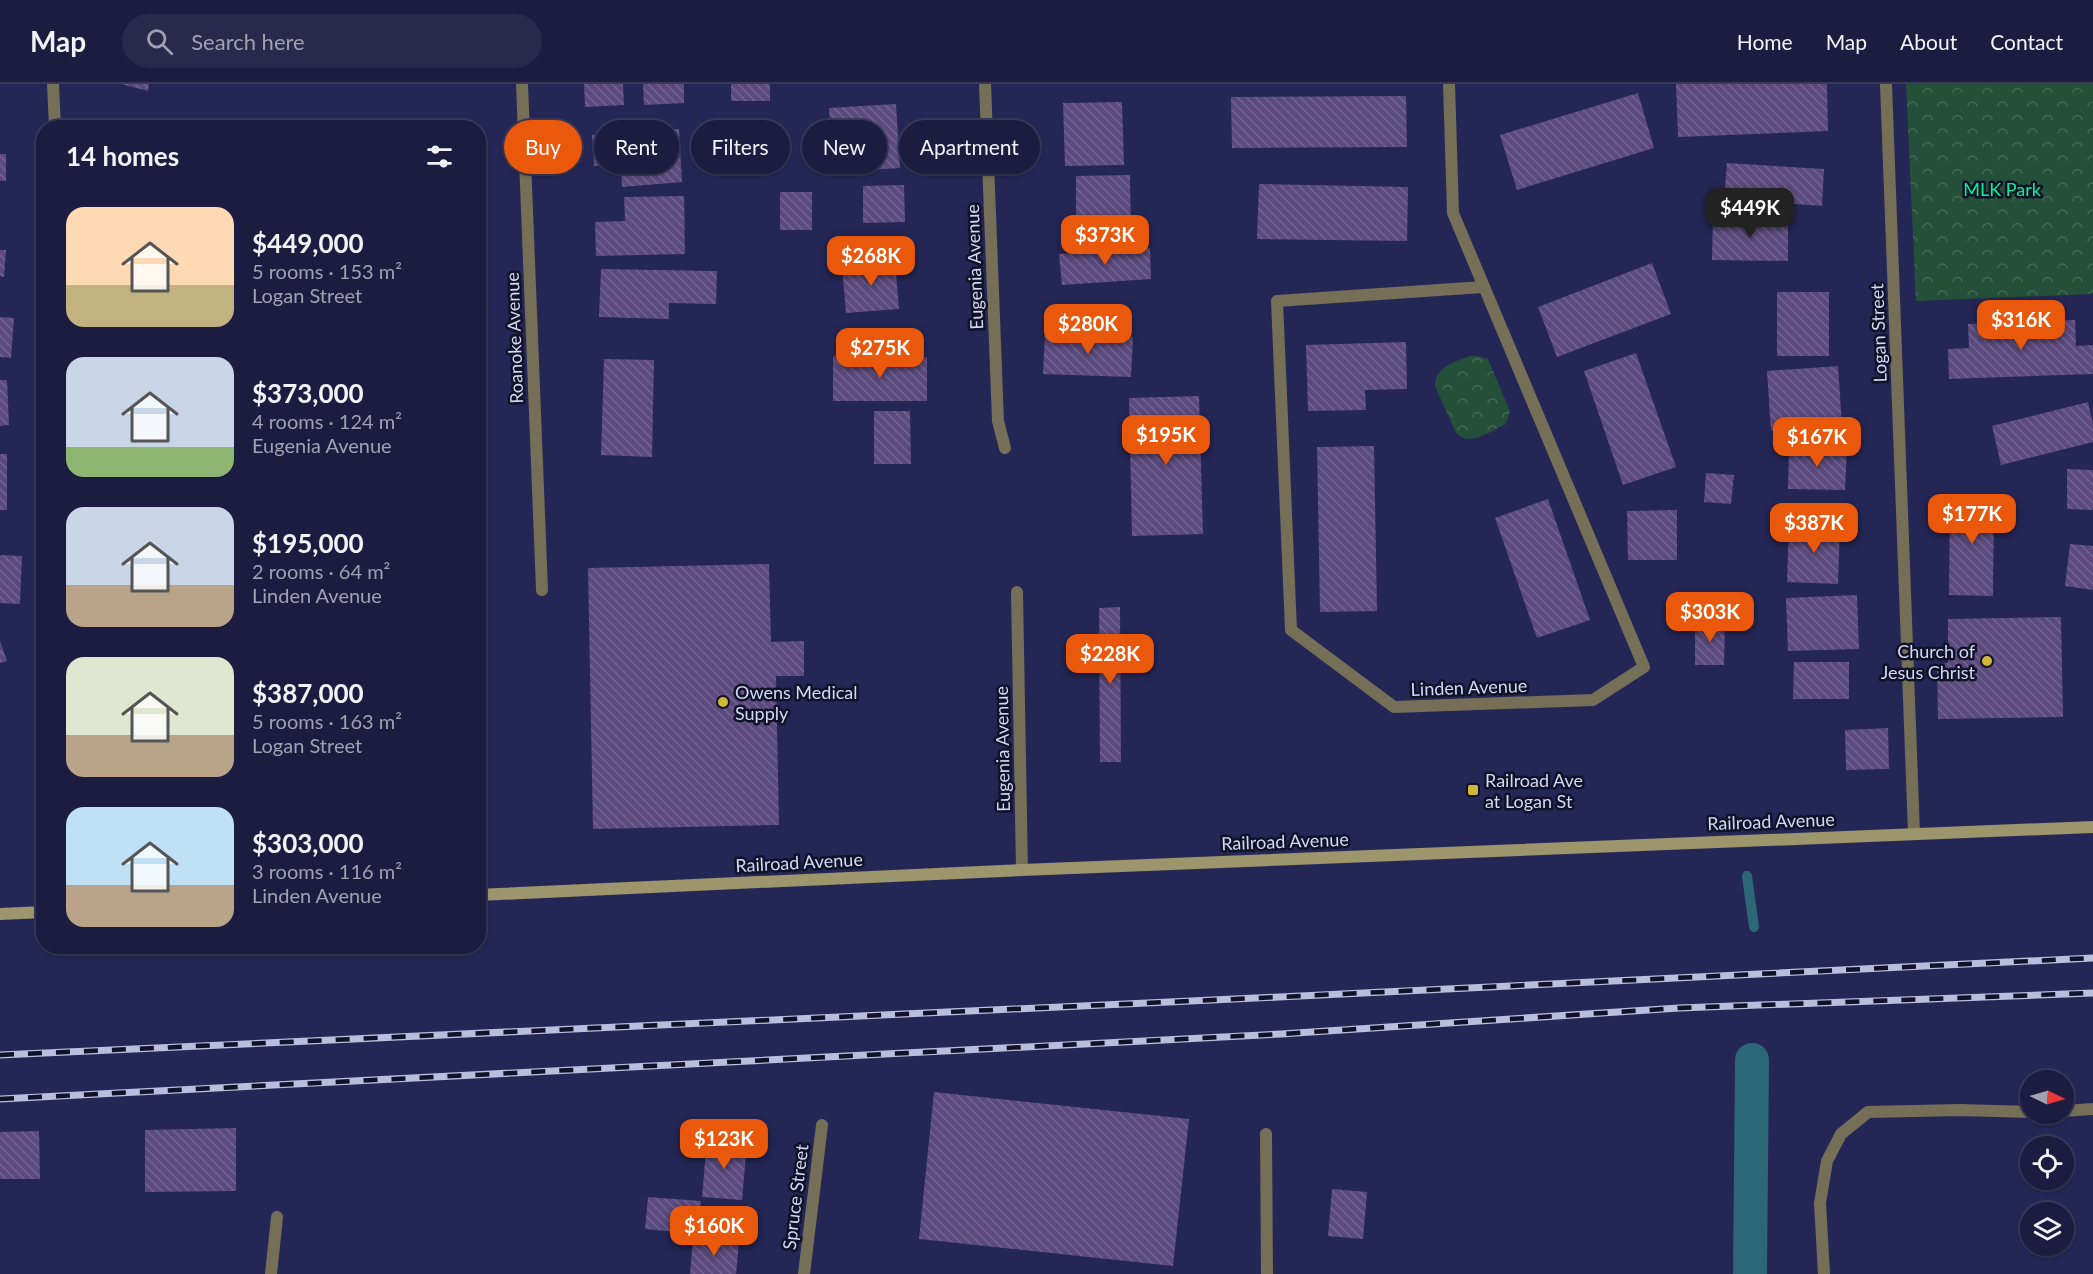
<!DOCTYPE html>
<html lang="en">
<head>
<meta charset="utf-8">
<style>
	body { margin:0; font-family:Lato,sans-serif; background:#28294b; color:#f1f3f6; height:100vh; display:flex; flex-direction:column; font-size:22px; white-space:nowrap }
	* { box-sizing:border-box; margin:0 }
	p { font-size:20px; color:#a0a1b1 }
	.icon { flex:none; width:33px; height:33px; fill:none; stroke:currentColor; stroke-width:2; stroke-linecap:round; stroke-linejoin:round }
	.map { position:relative; flex:1; overflow:hidden }
	.panel { position:absolute; left:36px; top:36px; width:450px; height:834px; display:flex; flex-direction:column; background:#1b1c40; border-radius:24px; box-shadow:0 2px 4px #0004,0 0 0 2px #393a59 }
	.panel>* { flex:none }
	.top-card { position:absolute; left:504px; top:36px; width:570px; height:54px; display:flex; gap:12px }
	.needle { width:39px; rotate:95deg }
	.tools { position:absolute; left:2020px; top:986px; display:grid; gap:12px }
	.tools a { display:grid; place-items:center; width:54px; height:54px; border-radius:50%; background:#1b1c40; box-shadow:0 2px 4px #0004,0 0 0 2px #393a59; font-size:30px }
	.price { position:absolute; translate:-50% -51px; padding:0 14px; border-radius:12px; background:#ea580c; color:#fff; font-size:20px; line-height:39px; filter:drop-shadow(0 2px 3px #0008) }
	.price::after { content:''; position:absolute; left:50%; top:36px; width:18px; height:14px; margin-left:-9px; background:inherit; clip-path:polygon(0 0,100% 0,50% 100%) }
	.price.selected { background:#222; color:#fff }
	ul { padding:0; list-style:none }
	li { display:flex; align-items:center; gap:18px; height:150px; padding:0 30px }
	li span { display:grid; place-items:center; flex:none; width:168px; height:120px; border-radius:18px; color:#555 }
	li>.icon { margin-inline-start:auto }
	span .icon { width:72px; height:72px; fill:#fffc; stroke-width:1 }
	li b { font-size:26px }
	h2 { display:flex; justify-content:space-between; align-items:center; height:72px; padding:0 30px; font-size:26px }
	.chip { padding:0 21px; border-radius:27px; background:#1b1c40; box-shadow:0 2px 4px #0004,0 0 0 2px #393a59; font-size:21px; line-height:54px }
	.chip.selected { background:#ea580c; color:#fff }
	header { display:flex; align-items:center; gap:36px; box-sizing:border-box; height:84px; padding:0 30px; background:#1b1c40; border-bottom:2px solid #393a59 }
	header strong { font-size:28px }
	nav { display:flex; gap:33px; margin-inline-start:auto; font-size:21px }
	.search { width:420px; height:54px; background:#28294b; display:flex; align-items:center; gap:15px; box-sizing:border-box; padding:0 21px; border-radius:33px; color:#a0a1b1; font-size:22px }
	.map>svg:first-child { display:block }
	.park { fill:url(#park-crowns) }
	.lines { fill:none; stroke-linecap:round; stroke-linejoin:round }
	.stream { stroke:#2b6777; stroke-width:10 }
	.canal { stroke:#2b6777; stroke-width:34 }
	.building { fill:url(#building-back-hatch) }
	.minor { stroke:#746f56; stroke-width:12 }
	.secondary { stroke:#9d956c; stroke-width:12 }
	.rail-casing { stroke:#b9bdde; stroke-width:7 }
	.rail { stroke:#101227; stroke-width:4.5; stroke-dasharray:14; stroke-linecap:butt }
	.poi-dot { fill:#d0b837; stroke:#101227; stroke-width:2 }
	.labels { text-anchor:middle; dominant-baseline:central; stroke-width:5; stroke-linejoin:round; paint-order:stroke }
	.park-label { font-size:18px; fill:#03f199; stroke:#101227 }
	.street-label { font-size:18px; fill:#d3d8f6; stroke:#101227 }
	.poi-label { font-size:18px; fill:#d3d8f6; stroke:#101227; text-anchor:start }
</style>
</head>
<body>
<header>
<strong>Map</strong>
<div class="search"><svg class="icon" aria-label="search" viewBox="0 0 24 24"><circle cx="10" cy="10" r="6"/><path d="M15 15l6 6"/></svg>Search here</div>
<nav><a>Home</a><a>Map</a><a>About</a><a>Contact</a></nav>
</header>
<div class="map">
<svg width="2093" height="1190" viewBox="0 0 2093 1190">
	<defs>
		<pattern id="park-crowns" width="20" height="18" patternUnits="userSpaceOnUse" patternTransform="scale(1.5)"><rect width="20" height="18" fill="#244f38"/><path d="M2 6a3 3 0 1 1 6 0M12 15a3 3 0 1 1 6 0" fill="none" stroke="#436855"/></pattern>
		<pattern id="building-back-hatch" width="6" height="6" patternUnits="userSpaceOnUse" patternTransform="scale(1.5)"><rect width="6" height="6" fill="#5b4a7e"/><path d="M-1 5l2 2M0 0l6 6M5-1l2 2" fill="none" stroke="#726391"/></pattern>
	</defs>
	<rect width="100%" height="100%" fill="#242655"/>
	<!-- park -->
	<g class="park">
		<path d="M1906 0H2093V210L1916 217Z"/>
		<path d="M1470 272H1478L1488 275 1510 327 1506 340C1491 347 1467 365 1455 347L1435 302C1435 283 1456 277 1470 272Z"/>
	</g>
	<g class="lines">
		<!-- stream -->
		<path class="stream" d="M1747 792 1754 843"/>
		<!-- canal -->
		<path class="canal" d="M1750 1190 1752 976"/>
	</g>
	<!-- building -->
	<g class="building">
		<path d="M121 0H149L148 7Z"/>
		<path d="M584 0H623L624 21 585 23Z"/>
		<path d="M643 0H684V19L644 21Z"/>
		<rect x="731" y="0" width="39" height="17"/>
		<path d="M1676 0H1827L1828 47 1678 53Z"/>
		<path d="M1638 9 1654 64 1517 106 1500 51Z"/>
		<path d="M1406 12 1407 63 1232 64 1231 13Z"/>
		<path d="M1122 18 1124 81 1065 82 1063 19Z"/>
		<path d="M896 20 900 84 833 88 829 24Z"/>
		<path d="M679 45 682 98 622 103 621 81 594 82 592 51Z"/>
		<rect x="0" y="70" width="6" height="27"/>
		<path d="M1727 79 1824 85 1822 122 1724 115Z"/>
		<path d="M1130 91 1131 149 1076 150V92Z"/>
		<path d="M1259 100 1408 103 1407 157 1257 155Z"/>
		<path d="M904 101 905 138 863 139V102Z"/>
		<rect x="780" y="108" width="32" height="38"/>
		<path d="M684 112 685 170 596 172 595 138 625 137 624 113Z"/>
		<path d="M1713 133H1788V177L1712 176Z"/>
		<path d="M1150 164 1151 195 1062 201 1059 170Z"/>
		<path d="M0 166H6L4 193 0 192Z"/>
		<path d="M895 177 899 225 846 229 842 181Z"/>
		<path d="M1652 179 1671 230 1557 273 1538 223Z"/>
		<path d="M601 185 717 187 716 220 669 219V235L599 233Z"/>
		<rect x="1777" y="208" width="52" height="64"/>
		<path d="M0 233 14 234 11 274 0 273Z"/>
		<path d="M2075 236 2076 262 2093 261V290L1949 295 1948 265 1969 264 1968 240Z"/>
		<path d="M1045 249 1133 253 1131 293 1043 290Z"/>
		<path d="M1406 258 1407 305 1365 306 1366 326 1308 327 1306 261Z"/>
		<path d="M1636 269 1676 383 1623 401 1584 287Z"/>
		<path d="M833 272 927 273V317H833Z"/>
		<path d="M604 275 654 276 652 373 601 371Z"/>
		<path d="M1838 282 1842 341 1771 347 1767 287Z"/>
		<path d="M0 296H7L9 341 0 342Z"/>
		<path d="M1199 312 1203 450 1132 452 1129 314Z"/>
		<path d="M2088 318 2093 340V358L2001 381 1992 342Z"/>
		<path d="M874 327H910L911 380H874Z"/>
		<path d="M1374 362 1377 527 1320 528 1317 363Z"/>
		<path d="M1789 363 1847 364 1845 406 1788 405Z"/>
		<rect x="0" y="370" width="7" height="56"/>
		<path d="M2067 385 2093 386V426L2067 425Z"/>
		<path d="M1706 389 1734 391 1731 420 1704 418Z"/>
		<path d="M1950 410H1994L1993 512 1949 511Z"/>
		<path d="M1548 415 1590 536 1537 554 1495 434Z"/>
		<path d="M1677 426V476H1628L1627 427Z"/>
		<path d="M1789 440 1840 442 1838 500 1787 498Z"/>
		<path d="M2070 460 2093 462V506L2065 502Z"/>
		<path d="M0 471 22 472 20 520 0 519Z"/>
		<path d="M769 480 771 558 804 557V592H776L779 741 593 745 588 484Z"/>
		<path d="M1857 511 1859 565 1788 567 1786 514Z"/>
		<path d="M1120 523 1121 678H1100L1099 524Z"/>
		<path d="M2061 533 2063 633 1938 635 1937 580 1948 579V535Z"/>
		<path d="M1695 536 1725 537 1724 581H1695Z"/>
		<path d="M0 557 7 577 0 579Z"/>
		<path d="M1794 578H1849V615H1793Z"/>
		<path d="M1888 644 1889 685 1846 686 1845 646Z"/>
		<path d="M934 1008 1189 1035 1173 1182 919 1155Z"/>
		<path d="M236 1044V1107L145 1108V1046Z"/>
		<path d="M39 1047 40 1095H0V1048Z"/>
		<path d="M707 1055 747 1059 742 1116 702 1113Z"/>
		<path d="M1332 1105 1367 1108 1363 1155 1328 1152Z"/>
		<path d="M648 1113 701 1117 698 1150 645 1145Z"/>
		<path d="M693 1154 739 1158 736 1190H690Z"/>
	</g>
	<g class="lines">
		<!-- minor -->
		<g class="minor">
			<path d="M53 0 55 44"/>
			<path d="M522 0 542 506"/>
			<path d="M985 0 998 337 1005 364"/>
			<path d="M1449 0 1453 129 1644 583 1593 616 1394 623 1291 546 1277 217 1483 203"/>
			<path d="M1886 0 1914 749"/>
			<path d="M1017 508 1022 786"/>
			<path d="M2064 1027 2093 1025"/>
			<path d="M1266 1050 1267 1190"/>
			<path d="M271 1190 277 1133"/>
			<path d="M804 1190 822 1041"/>
			<path d="M1824 1190 1820 1119 1827 1077 1841 1050 1868 1028 1960 1026 2031 1028"/>
		</g>
		<!-- secondary -->
		<g class="secondary">
			<path d="M478 811 1022 786 2093 743"/>
			<path d="M0 830 44 828"/>
		</g>
		<!-- rail casing -->
		<g class="rail-casing">
			<g id="rail">
				<path d="M0 971 1279 913 2093 874"/>
				<path d="M0 1015 1281 950 1679 924 2093 909"/>
			</g>
		</g>
		<!-- rail -->
		<use href="#rail" class="rail"/>
	</g>
	<!-- markers -->
	<g class="poi-dot">
		<circle cx="1987" cy="577" r="6"/>
		<circle cx="723" cy="618" r="6"/>
		<rect x="1467" y="700" width="12" height="12" rx="3"/>
	</g>
	<g class="labels">
		<!-- park labels -->
		<g class="park-label">
			<text x="2002" y="105">MLK Park</text>
		</g>
		<!-- street labels -->
		<g class="street-label">
			<text transform="translate(974 183) rotate(-92)">Eugenia Avenue</text>
			<text transform="translate(1878 249) rotate(-92)">Logan Street</text>
			<text transform="translate(514 254) rotate(-92)">Roanoke Avenue</text>
			<text transform="translate(1469 603) rotate(-2)">Linden Avenue</text>
			<text transform="translate(1002 665) rotate(-91)">Eugenia Avenue</text>
			<text transform="translate(1771 737) rotate(-2)">Railroad Avenue</text>
			<text transform="translate(1285 757) rotate(-2)">Railroad Avenue</text>
			<text transform="translate(799 778) rotate(-3)">Railroad Avenue</text>
			<text transform="translate(795 1113) rotate(-83)">Spruce Street</text>
		</g>
		<!-- poi labels -->
		<g class="poi-label">
			<text x="1975" y="567" text-anchor="end">Church of<tspan x="1975" dy="21">Jesus Christ</tspan></text>
			<text x="735" y="608">Owens Medical<tspan x="735" dy="21">Supply</tspan></text>
			<text x="1485" y="696">Railroad Ave<tspan x="1485" dy="21">at Logan St</tspan></text>
		</g>
	</g>
</svg>
<div class="tools">
<a><svg class="needle" viewBox="-14 -14 28 28"><path d="M0-13l5 13h-10z" fill="#e53935"/><path d="M0 13l5-13h-10z" fill="#a0a1b1"/></svg></a>
<a><svg class="icon" aria-label="locate" viewBox="0 0 24 24"><circle cx="12" cy="12" r="6"/><path d="M12 2v4M12 18v4M2 12h4M18 12h4"/></svg></a>
<a><svg class="icon" aria-label="layers" viewBox="0 0 24 24"><path d="M12 4l9 5-9 5-9-5zM3 14l9 5 9-5"/></svg></a>
</div>
<b class="price selected" style="left:1750px;top:155px">$449K</b>
<b class="price" style="left:1105px;top:182px">$373K</b>
<b class="price" style="left:871px;top:203px">$268K</b>
<b class="price" style="left:2021px;top:267px">$316K</b>
<b class="price" style="left:1088px;top:271px">$280K</b>
<b class="price" style="left:880px;top:295px">$275K</b>
<b class="price" style="left:1166px;top:382px">$195K</b>
<b class="price" style="left:1817px;top:384px">$167K</b>
<b class="price" style="left:1972px;top:461px">$177K</b>
<b class="price" style="left:1814px;top:470px">$387K</b>
<b class="price" style="left:1710px;top:559px">$303K</b>
<b class="price" style="left:1110px;top:601px">$228K</b>
<b class="price" style="left:724px;top:1086px">$123K</b>
<b class="price" style="left:714px;top:1173px">$160K</b>
<div class="top-card">
<a class="chip selected">Buy</a>
<a class="chip">Rent</a>
<a class="chip">Filters</a>
<a class="chip">New</a>
<a class="chip">Apartment</a>
</div>
<section class="panel">
<h2>14 homes<svg class="icon" aria-label="filters" viewBox="0 0 24 24"><path d="M4 7h16M4 17h16"/><circle cx="9" cy="7" r="2"/><circle cx="15" cy="17" r="2"/></svg></h2>
<ul>
<li><span style="background:linear-gradient(#ffd9b3 65%,#c2b280 0)"><svg class="icon" aria-label="home" viewBox="0 0 24 24"><path d="M3 11l9-7 9 7M6 9v11h12V9"/></svg></span><div><b>$449,000</b><p>5 rooms · 153 m²</p><p>Logan Street</p></div></li>
<li><span style="background:linear-gradient(#c9d6e8 75%,#8fb573 0)"><svg class="icon" aria-label="home" viewBox="0 0 24 24"><path d="M3 11l9-7 9 7M6 9v11h12V9"/></svg></span><div><b>$373,000</b><p>4 rooms · 124 m²</p><p>Eugenia Avenue</p></div></li>
<li><span style="background:linear-gradient(#c9d6e8 65%,#b9a48a 0)"><svg class="icon" aria-label="home" viewBox="0 0 24 24"><path d="M3 11l9-7 9 7M6 9v11h12V9"/></svg></span><div><b>$195,000</b><p>2 rooms · 64 m²</p><p>Linden Avenue</p></div></li>
<li><span style="background:linear-gradient(#dfe7d0 65%,#b9a48a 0)"><svg class="icon" aria-label="home" viewBox="0 0 24 24"><path d="M3 11l9-7 9 7M6 9v11h12V9"/></svg></span><div><b>$387,000</b><p>5 rooms · 163 m²</p><p>Logan Street</p></div></li>
<li><span style="background:linear-gradient(#bfe0f5 65%,#b9a48a 0)"><svg class="icon" aria-label="home" viewBox="0 0 24 24"><path d="M3 11l9-7 9 7M6 9v11h12V9"/></svg></span><div><b>$303,000</b><p>3 rooms · 116 m²</p><p>Linden Avenue</p></div></li>
</ul>
</section>
</div>
</body>
</html>
